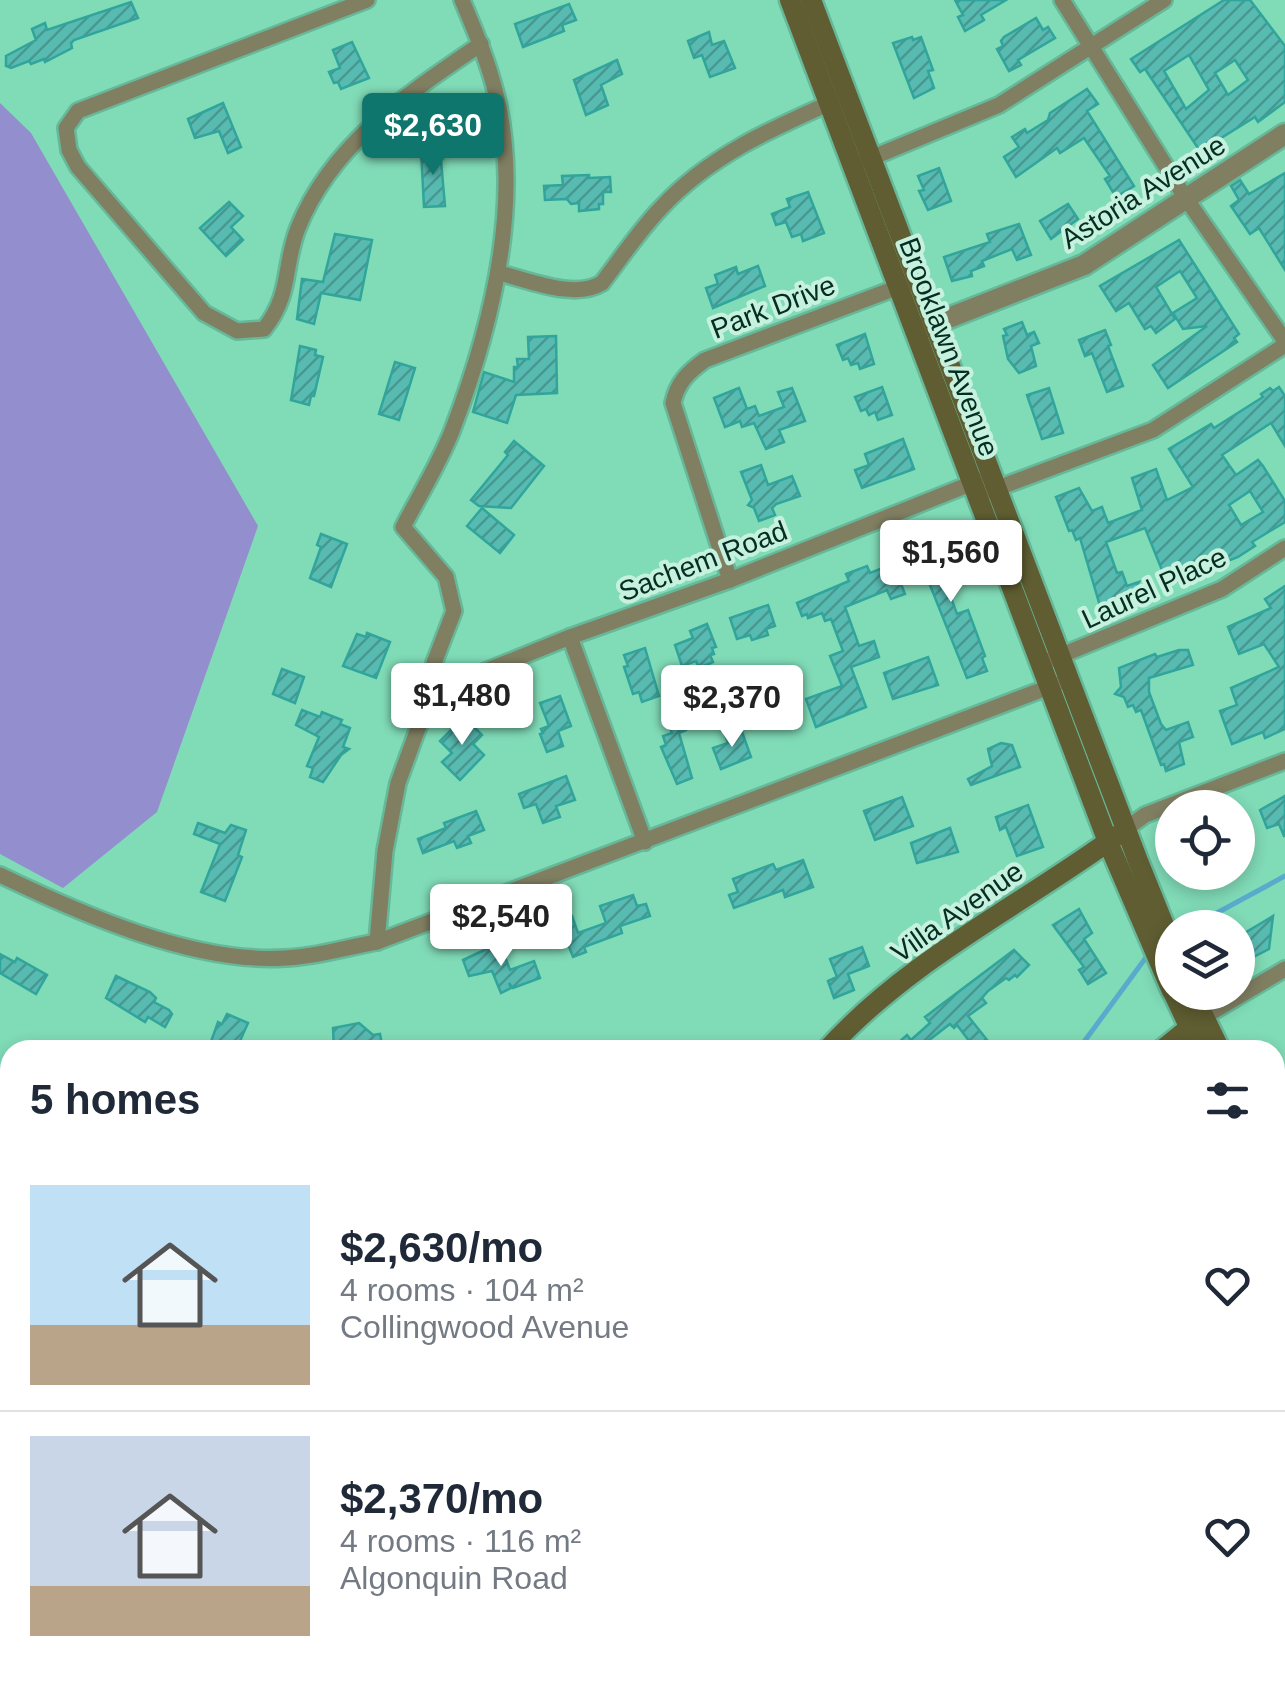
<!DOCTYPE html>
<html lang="en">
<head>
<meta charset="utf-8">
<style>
	body { margin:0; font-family:Arial,sans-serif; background:#f6f6f7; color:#1f2937; height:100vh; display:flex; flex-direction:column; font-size:38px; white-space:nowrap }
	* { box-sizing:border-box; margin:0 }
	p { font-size:32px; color:#747a83 }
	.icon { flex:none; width:55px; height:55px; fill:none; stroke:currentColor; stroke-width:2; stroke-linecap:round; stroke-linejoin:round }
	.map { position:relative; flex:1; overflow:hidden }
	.details { position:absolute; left:0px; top:1040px; width:1285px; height:642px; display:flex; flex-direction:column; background:#fff; border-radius:30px 30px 0 0; box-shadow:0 5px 15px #0003 }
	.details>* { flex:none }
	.tools { position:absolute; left:1155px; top:790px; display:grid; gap:20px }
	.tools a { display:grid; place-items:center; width:100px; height:100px; border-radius:50%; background:#fff; box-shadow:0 5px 15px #0003; font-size:50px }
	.price { position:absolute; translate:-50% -85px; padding:0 22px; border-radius:10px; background:#fff; color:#222; font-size:32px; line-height:65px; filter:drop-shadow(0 2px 5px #0008) }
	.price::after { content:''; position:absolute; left:50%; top:60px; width:30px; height:22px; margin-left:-15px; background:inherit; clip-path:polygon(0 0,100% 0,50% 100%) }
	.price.current { background:#0f766e; color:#fff }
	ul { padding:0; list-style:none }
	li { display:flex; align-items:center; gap:30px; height:250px; padding:0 30px }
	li+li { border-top:2px solid #e0e1e3 }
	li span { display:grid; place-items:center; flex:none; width:280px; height:200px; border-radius:0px; color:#555 }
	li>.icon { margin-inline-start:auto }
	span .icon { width:120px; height:120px; fill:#fffc; stroke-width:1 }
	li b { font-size:42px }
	h2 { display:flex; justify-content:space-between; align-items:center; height:120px; padding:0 30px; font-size:42px }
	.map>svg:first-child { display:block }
	.grass { fill:#938ece }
	.cemetery { fill:url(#cemetery-stones) }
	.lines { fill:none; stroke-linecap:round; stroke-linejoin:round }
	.stream { stroke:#58abcc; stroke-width:5 }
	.building { fill:url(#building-hatch); stroke:#31a59b; stroke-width:2.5; fill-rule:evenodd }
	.minor-casing { stroke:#67b899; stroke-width:20 }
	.tertiary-casing { stroke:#67b899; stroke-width:25 }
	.secondary-casing { stroke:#67b899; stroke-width:25 }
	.minor { stroke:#807f62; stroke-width:15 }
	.tertiary { stroke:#807f62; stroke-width:20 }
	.secondary { stroke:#5f5d31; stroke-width:20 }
	.labels { text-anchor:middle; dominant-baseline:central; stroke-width:8; stroke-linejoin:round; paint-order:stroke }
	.street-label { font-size:28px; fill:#052e21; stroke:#c7f1df }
</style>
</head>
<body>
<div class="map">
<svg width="1285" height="1681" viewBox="0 0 1285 1681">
	<defs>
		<pattern id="cemetery-stones" width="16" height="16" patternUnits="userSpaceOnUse" patternTransform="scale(2.5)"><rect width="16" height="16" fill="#938ece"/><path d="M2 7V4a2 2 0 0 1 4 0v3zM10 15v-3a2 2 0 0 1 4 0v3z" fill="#7674a7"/></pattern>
		<pattern id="building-hatch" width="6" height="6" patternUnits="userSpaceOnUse" patternTransform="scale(2.5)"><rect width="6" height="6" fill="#58bbb2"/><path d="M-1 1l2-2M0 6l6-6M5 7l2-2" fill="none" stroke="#479890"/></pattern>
	</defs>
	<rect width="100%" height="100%" fill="#80dbb7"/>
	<!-- grass -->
	<path class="grass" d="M0 103 31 133 258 526 157 812 63 888 0 854Z"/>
	<!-- cemetery -->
	<path class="cemetery" d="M1137 1672 1262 1673 1285 1681H1136Z"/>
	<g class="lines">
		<!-- stream -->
		<g class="stream">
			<path d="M1189 928 1285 876"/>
			<path d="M1078 1050 1150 952"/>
			<path d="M50 1681 57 1672"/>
			<path d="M906 1681 909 1672"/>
		</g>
	</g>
	<!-- building -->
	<g class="building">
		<path d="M955 0H1006L981 15 984 20 965 31 958 17 963 15Z"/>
		<path d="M1224 0H1250L1285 46V102L1258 122 1255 117 1200 151 1145 69 1140 72 1131 59ZM1189 55 1209 90 1186 109 1164 71ZM1235 60 1248 80 1228 95 1215 73Z"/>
		<path d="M131 2 138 18 74 40 71 43 72 48 45 62 44 59 31 64 29 61 11 68 6 66V56L36 40 32 29 45 23 47 30Z"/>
		<path d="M569 4 576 20 562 25 564 31 523 47 515 24Z"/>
		<path d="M1036 18 1043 30 1048 27 1055 38 1018 60 1021 65 1009 71 997 49 1003 46 1001 41 1004 37Z"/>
		<path d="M709 32 712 45 724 41 735 68 710 77 702 55 694 58 688 41Z"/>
		<path d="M912 37 913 40 921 37 933 70 928 71 934 88 914 98 893 43Z"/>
		<path d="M352 42 369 78 341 89 338 82 334 83 329 72 340 68 333 50Z"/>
		<path d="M617 60 622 74 601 85 608 105 586 115 574 80Z"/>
		<path d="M1087 89 1098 104 1087 111 1134 186 1116 197 1105 179 1110 176 1084 138 1060 153 1057 148 1016 177 1004 157 1019 147 1012 137 1025 129 1027 133 1048 120 1050 113Z"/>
		<path d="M223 103 241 147 228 153 219 131 195 138 188 119Z"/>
		<path d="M440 149 445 206 424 207 421 150Z"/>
		<path d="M939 168 951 201 928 210 919 191 924 190 918 176Z"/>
		<path d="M1285 173V270L1259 228 1250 234 1231 206 1239 200 1231 186 1240 180 1249 194Z"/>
		<path d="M589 175V178L610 177 611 192H603V204H599V209L579 211V203L571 204 567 199 545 200 544 186 563 185 562 176Z"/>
		<path d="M808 192 824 233 803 241 801 234 792 237 786 222 776 225 772 214 790 207 787 199Z"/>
		<path d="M229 202 243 216 231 227 243 240 226 256 200 228Z"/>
		<path d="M1068 204 1078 219 1051 239 1040 221Z"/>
		<path d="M1019 224 1031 255 1017 260 1012 249 982 261 984 266 971 271 972 276 952 281 944 257 990 242 987 234Z"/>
		<path d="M335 234 372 240 360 300 321 293 314 324 297 319 302 279 323 282Z"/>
		<path d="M1179 240 1239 334 1234 338 1237 342 1168 388 1153 365 1207 326 1183 329 1173 313 1197 298 1180 271 1156 287 1175 319 1156 333 1151 326 1145 329 1129 303 1116 311 1100 286Z"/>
		<path d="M758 266 765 286 713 308 706 288 718 284 715 275 736 267 738 274Z"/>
		<path d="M1022 322 1027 335 1034 332 1039 343 1031 346 1036 366 1019 373 1008 359 1003 336 1007 335 1004 329Z"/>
		<path d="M1105 330 1111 345 1108 346 1123 386 1107 392 1092 353 1085 356 1079 340Z"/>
		<path d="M865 334 874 364 860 369 858 363 851 365 848 358 843 360 837 345Z"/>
		<path d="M556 336 557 393 516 395 507 423 473 412 484 372 514 382V367H518L517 359H529L528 337Z"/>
		<path d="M300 346 316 350 315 355 323 357 314 396H311L309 405 291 400Z"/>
		<path d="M395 362 415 368 399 420 379 414Z"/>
		<path d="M882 387 892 415 878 420 875 412 869 415 866 409 861 411 855 397Z"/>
		<path d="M1279 387 1285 396V446L1271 423 1222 455 1236 475 1258 460 1263 466 1285 501V522L1252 542 1255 546 1238 557 1168 585 1145 528 1106 542 1117 573 1122 572 1127 586 1139 582 1126 607 1123 598 1100 606 1080 538 1076 540 1072 530 1069 531 1056 497 1079 488 1092 511 1102 507 1108 523 1142 510 1132 478 1156 469 1167 500 1193 487 1169 449 1211 424 1214 428 1263 397 1261 394 1270 388 1273 391ZM1250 491 1263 512 1241 525 1229 505Z"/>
		<path d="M739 388 747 409 755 406 759 416 784 407 778 392 792 388 805 421 779 430 784 442 766 449 754 423 742 427 740 421 725 427 714 398Z"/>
		<path d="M1049 388 1063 433 1042 439 1027 395Z"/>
		<path d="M903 439 914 469 862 488 855 470 869 465 865 454Z"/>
		<path d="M514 441 544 466 511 508 479 506 471 500 508 455 505 452Z"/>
		<path d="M761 465 768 485 792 476 800 496 776 504 772 508 775 515 759 521 754 508 748 505 752 500 741 472Z"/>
		<path d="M482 508 514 535 500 553 467 526Z"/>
		<path d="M321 534 347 544 331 587 310 578 321 547 317 545Z"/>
		<path d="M942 534 956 584 947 587 957 614 968 610 985 656 982 658 987 671 967 678 914 545Z"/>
		<path d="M893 564 905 594 891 599 887 590 845 607 859 646 874 641 879 657 851 667 866 707 816 727 806 699 842 686 830 656 843 651 831 619 825 621 822 613 808 618 807 614 802 616 797 603 849 581 846 574 867 566 870 573Z"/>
		<path d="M1285 586V729L1265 738 1263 732 1232 744 1220 711 1237 705 1231 688 1279 667 1264 644 1239 654 1228 627 1271 608 1265 599Z"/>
		<path d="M768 605 775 626 766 629 768 635 752 640 750 635 737 639 730 618Z"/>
		<path d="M707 624 716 647 712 648 714 654 710 655 713 662 699 668 696 661 682 666 675 645 693 638 690 631Z"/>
		<path d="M367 633 390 642 376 678 343 666 357 634 366 637Z"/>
		<path d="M645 648 659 696 642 702 639 692 633 694 624 667 628 666 624 655Z"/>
		<path d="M1179 650H1188L1193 665 1149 678V692L1161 724 1166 730 1188 722 1193 737 1179 742 1184 764 1166 771 1164 764 1161 765 1141 710 1136 712 1133 705 1128 707 1124 697 1115 694 1121 687 1119 668 1155 654 1157 657Z"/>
		<path d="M928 657 938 685 893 699 884 673Z"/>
		<path d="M282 669 304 677 295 703 273 694Z"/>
		<path d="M727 676 739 710 725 715 714 681Z"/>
		<path d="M560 696 571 726 558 731 563 746 547 752 540 734 543 733 541 729 549 726 540 703Z"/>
		<path d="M302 710 320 717 322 712 342 720 340 724 350 728 343 747 349 749 341 755 323 782 310 777 313 768 307 766 319 737 296 725Z"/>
		<path d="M680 713 686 730 679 733 692 778 677 784 661 747 666 745 663 736 672 733 666 718Z"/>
		<path d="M464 717 482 735 473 744 484 755 460 780 442 762 452 753 440 741Z"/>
		<path d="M741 729 751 757 721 769 713 748 728 743 725 735Z"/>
		<path d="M1001 743 1012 745 1020 767 971 785 968 779 992 766 988 749Z"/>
		<path d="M566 776 575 800 556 806 560 817 543 823 536 804 524 808 519 794Z"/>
		<path d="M1285 796V836H1284L1279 824 1267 828 1260 810Z"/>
		<path d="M902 797 913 826 875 840 864 811Z"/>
		<path d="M1028 805 1043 847 1017 856 1006 827 1000 830 996 817Z"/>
		<path d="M476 811 484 830 468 836 471 843 457 848 454 841 423 853 418 839 446 828 444 823Z"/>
		<path d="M198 823 225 833 231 825 246 830 238 855 242 857 225 901 201 892 220 844 194 834Z"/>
		<path d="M950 828 958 852 917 863 911 843Z"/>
		<path d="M803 860 813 887 785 897 783 890 734 908 729 895 738 892 733 879 773 864 776 870Z"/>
		<path d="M633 895 637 906 646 904 650 916 620 926 622 933 584 947 586 952 573 957 566 939 552 944 546 926 572 916 578 933 606 923 600 906Z"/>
		<path d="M1079 909 1092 933 1084 939 1106 973 1088 984 1079 970 1084 967 1053 925Z"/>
		<path d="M1273 916 1269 949 1238 965V937Z"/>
		<path d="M495 945 500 959 505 957 510 970 534 961 540 978 513 988 509 983 511 988 501 993 492 971 469 976 463 960Z"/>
		<path d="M862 947 869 966 848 974 854 990 834 998 828 981 837 977 830 959Z"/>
		<path d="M1014 950 1029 965 1017 977 1015 975 1009 980 1006 978 988 991 982 998 986 1003 968 1016 995 1050H976L957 1025 954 1028 950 1024 924 1044 929 1050H890L907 1035 911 1040 930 1023 925 1017Z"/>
		<path d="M0 954 15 962 17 958 47 975 36 994 0 973Z"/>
		<path d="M116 976 150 992 156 998 154 1002 169 1010 172 1014 165 1027 148 1017 145 1022 106 998Z"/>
		<path d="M227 1014 248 1023 236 1050H208L218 1022 222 1024Z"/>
		<path d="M359 1023 373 1035 380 1034 382 1045 366 1050H334L333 1028Z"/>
	</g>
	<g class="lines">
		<!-- minor casing -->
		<g class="minor-casing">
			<g id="minor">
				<path d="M367 0 78 111 66 128 69 150 78 167 204 313 237 331 264 329C292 294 283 266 298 228 332 143 409 93 481 44"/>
				<path d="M1062 0 1185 197 1285 341"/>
				<path d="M864 161 999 105 1164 0"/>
				<path d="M499 273C529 280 574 300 602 283 621 258 639 231 660 209 708 156 775 127 839 99"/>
				<path d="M990 491 1153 430 1285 345"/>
				<path d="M730 580 673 403C677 383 688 372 705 360L917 280"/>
				<path d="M570 637 645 842"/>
				<path d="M1050 660 1222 589 1285 548"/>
				<path d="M431 693 570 637 730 580 980 480"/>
				<path d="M1126 829 1145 815 1285 761"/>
				<path d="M0 875C81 914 195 964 285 958 316 957 347 947 377 942L1057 684"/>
				<path d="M377 942 385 851 398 783 431 693 434 663 454 611 446 577 403 527C419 496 439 464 452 431 491 329 523 203 496 94 488 61 475 31 462 0"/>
				<path d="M1202 1018 1285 969"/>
				<path d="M0 1339 10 1328"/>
				<path d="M1275 1563 1285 1567"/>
				<path d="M0 1604 10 1593"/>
				<path d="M653 1672 662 1681"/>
				<path d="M773 1681 775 1672"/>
				<path d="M926 1681 927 1672"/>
			</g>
		</g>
		<!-- tertiary casing -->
		<g class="tertiary-casing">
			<g id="tertiary">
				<path d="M918 330 1084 265 1285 134"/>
				<path d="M0 1674 7 1681"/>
			</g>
		</g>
		<!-- secondary casing -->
		<g class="secondary-casing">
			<g id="secondary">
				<path d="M790 0 1108 842 1172 991"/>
				<path d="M811 0 1138 861 1172 945"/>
				<path d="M1173 992 1200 1050"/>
				<path d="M1192 992 1220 1050"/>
				<path d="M827 1050C908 960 1020 906 1116 836"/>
				<path d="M1162 1050 1199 1020"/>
				<path d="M1275 1145 1285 1160"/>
				<path d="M1275 1178 1285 1193"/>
				<path d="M155 1681 163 1672"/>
				<path d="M1118 1681 1119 1672"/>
			</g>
		</g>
		<!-- minor -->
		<use href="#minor" class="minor"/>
		<!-- tertiary -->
		<use href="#tertiary" class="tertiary"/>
		<!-- secondary -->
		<use href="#secondary" class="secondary"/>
	</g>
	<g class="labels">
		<!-- street labels -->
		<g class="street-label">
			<text transform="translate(1143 192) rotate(-32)">Astoria Avenue</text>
			<text transform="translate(773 307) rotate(-21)">Park Drive</text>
			<text transform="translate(949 347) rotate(69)">Brooklawn Avenue</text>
			<text transform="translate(703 561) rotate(-21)">Sachem Road</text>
			<text transform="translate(1154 588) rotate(-25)">Laurel Place</text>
			<text transform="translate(957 912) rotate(-35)">Villa Avenue</text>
		</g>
	</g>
</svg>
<div class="tools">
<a><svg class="icon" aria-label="locate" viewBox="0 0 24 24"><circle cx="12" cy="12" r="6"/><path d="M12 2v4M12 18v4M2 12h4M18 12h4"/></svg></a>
<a><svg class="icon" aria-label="layers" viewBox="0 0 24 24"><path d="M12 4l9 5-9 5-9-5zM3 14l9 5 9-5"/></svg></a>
</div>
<b class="price current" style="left:433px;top:178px">$2,630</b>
<b class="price" style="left:951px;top:605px">$1,560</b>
<b class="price" style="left:462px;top:748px">$1,480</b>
<b class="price" style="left:732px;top:750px">$2,370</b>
<b class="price" style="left:501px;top:969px">$2,540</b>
<section class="details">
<h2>5 homes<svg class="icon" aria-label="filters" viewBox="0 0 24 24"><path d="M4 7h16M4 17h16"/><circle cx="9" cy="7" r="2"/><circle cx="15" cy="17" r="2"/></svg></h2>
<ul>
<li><span style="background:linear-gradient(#bfe0f5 70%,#b9a48a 0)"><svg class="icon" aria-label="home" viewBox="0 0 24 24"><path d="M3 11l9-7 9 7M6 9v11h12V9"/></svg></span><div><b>$2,630/mo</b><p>4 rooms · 104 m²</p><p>Collingwood Avenue</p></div><svg class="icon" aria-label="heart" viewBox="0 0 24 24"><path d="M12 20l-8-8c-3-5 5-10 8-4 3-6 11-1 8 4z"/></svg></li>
<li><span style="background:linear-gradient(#c9d6e8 75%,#b9a48a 0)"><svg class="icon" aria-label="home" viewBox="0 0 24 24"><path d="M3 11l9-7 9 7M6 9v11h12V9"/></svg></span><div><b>$2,370/mo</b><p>4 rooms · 116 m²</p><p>Algonquin Road</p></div><svg class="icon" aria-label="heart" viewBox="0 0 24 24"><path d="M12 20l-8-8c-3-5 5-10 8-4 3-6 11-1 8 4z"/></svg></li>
</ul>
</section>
</div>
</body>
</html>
